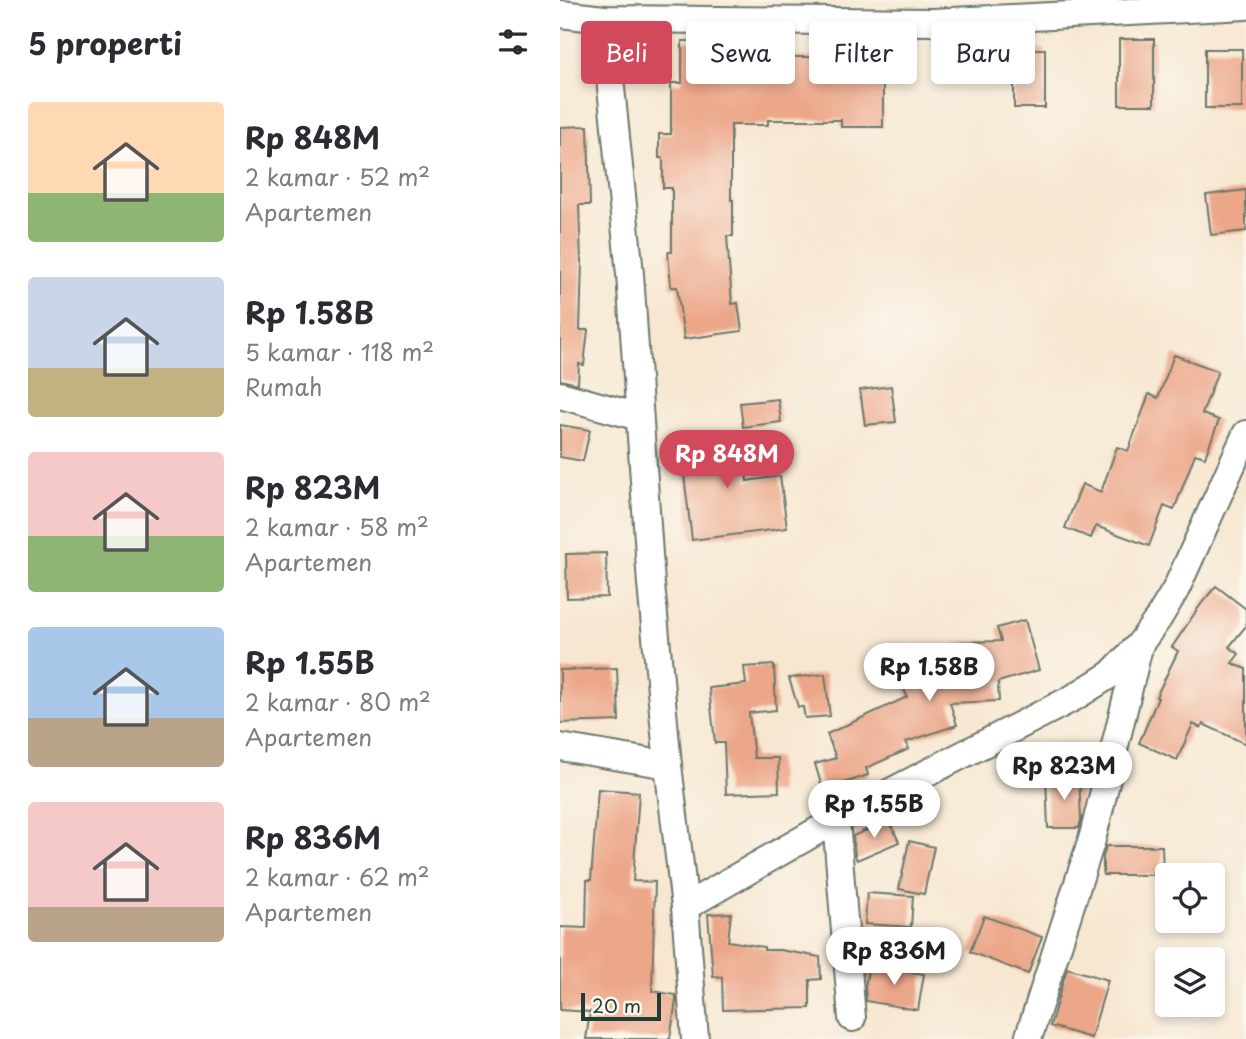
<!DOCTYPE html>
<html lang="id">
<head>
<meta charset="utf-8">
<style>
	body { margin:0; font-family:"Playpen Sans",sans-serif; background:#f2f2f3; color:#2b2b33; height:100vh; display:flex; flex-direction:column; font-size:26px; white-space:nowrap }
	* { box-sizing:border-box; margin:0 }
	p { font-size:23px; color:#7c7c81 }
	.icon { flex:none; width:38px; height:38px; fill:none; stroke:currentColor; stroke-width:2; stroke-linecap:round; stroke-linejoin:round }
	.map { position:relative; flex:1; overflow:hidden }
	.details { display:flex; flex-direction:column; background:#fff; width:560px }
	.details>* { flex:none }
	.top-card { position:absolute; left:21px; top:21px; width:560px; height:63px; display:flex; gap:14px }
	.buttons { position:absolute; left:595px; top:863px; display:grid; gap:14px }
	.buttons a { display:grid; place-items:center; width:70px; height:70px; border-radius:7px; background:#fff; box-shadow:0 4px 10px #0003; font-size:35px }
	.scale { position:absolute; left:21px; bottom:18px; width:80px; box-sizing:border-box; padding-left:7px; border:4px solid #1f3d34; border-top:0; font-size:19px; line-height:24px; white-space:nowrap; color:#1f3d34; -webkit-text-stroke:5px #fbf7ec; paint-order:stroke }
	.price { position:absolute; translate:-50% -60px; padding:0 16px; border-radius:24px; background:#fff; color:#222; font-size:23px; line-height:46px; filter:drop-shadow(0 2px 4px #0008) }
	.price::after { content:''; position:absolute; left:50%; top:42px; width:21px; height:16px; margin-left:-10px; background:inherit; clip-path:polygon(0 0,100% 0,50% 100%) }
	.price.current { background:#d1495b; color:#fff }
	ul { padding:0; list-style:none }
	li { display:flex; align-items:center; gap:21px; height:175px; padding:0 28px }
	li span { display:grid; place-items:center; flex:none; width:196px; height:140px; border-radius:7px; color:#555 }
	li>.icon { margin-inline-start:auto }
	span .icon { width:84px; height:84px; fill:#fffc; stroke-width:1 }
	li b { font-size:30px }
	h2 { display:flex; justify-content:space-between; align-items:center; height:84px; padding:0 28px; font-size:30px }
	.tag { padding:0 24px; border-radius:7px; background:#fff; box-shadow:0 4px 10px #0003; font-size:24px; line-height:63px }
	.tag.current { background:#d1495b; color:#fff }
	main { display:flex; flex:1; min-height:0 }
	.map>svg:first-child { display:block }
	.building { fill:#eca688 }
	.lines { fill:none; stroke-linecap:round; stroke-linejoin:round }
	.street-casing { stroke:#6b786b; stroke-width:30 }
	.street { stroke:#fff; stroke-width:26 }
</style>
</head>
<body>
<main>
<section class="details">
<h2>5 properti<svg class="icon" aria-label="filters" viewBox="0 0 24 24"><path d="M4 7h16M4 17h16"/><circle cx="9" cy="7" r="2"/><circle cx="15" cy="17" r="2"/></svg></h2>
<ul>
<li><span style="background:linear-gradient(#ffd9b3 65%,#8fb573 0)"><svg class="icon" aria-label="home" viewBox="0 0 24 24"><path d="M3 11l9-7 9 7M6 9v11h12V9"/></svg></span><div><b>Rp 848M</b><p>2 kamar · 52 m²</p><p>Apartemen</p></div></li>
<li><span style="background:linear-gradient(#c9d6e8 65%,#c2b280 0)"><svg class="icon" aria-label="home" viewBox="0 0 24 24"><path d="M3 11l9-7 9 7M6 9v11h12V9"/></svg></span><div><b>Rp 1.58B</b><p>5 kamar · 118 m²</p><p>Rumah</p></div></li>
<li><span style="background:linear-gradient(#f6c9c9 60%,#8fb573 0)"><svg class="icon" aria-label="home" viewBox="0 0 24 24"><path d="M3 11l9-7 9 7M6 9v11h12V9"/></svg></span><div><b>Rp 823M</b><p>2 kamar · 58 m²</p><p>Apartemen</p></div></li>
<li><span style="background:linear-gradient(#a9c7e8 65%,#b9a48a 0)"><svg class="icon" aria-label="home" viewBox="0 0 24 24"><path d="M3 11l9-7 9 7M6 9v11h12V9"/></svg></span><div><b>Rp 1.55B</b><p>2 kamar · 80 m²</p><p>Apartemen</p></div></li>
<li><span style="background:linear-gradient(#f6c9c9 75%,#b9a48a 0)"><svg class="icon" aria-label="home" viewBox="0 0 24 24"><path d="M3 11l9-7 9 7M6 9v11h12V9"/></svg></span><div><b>Rp 836M</b><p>2 kamar · 62 m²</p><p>Apartemen</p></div></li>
</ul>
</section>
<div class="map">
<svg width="686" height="1039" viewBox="0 0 686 1039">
	<rect width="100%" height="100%" fill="#fbf7ec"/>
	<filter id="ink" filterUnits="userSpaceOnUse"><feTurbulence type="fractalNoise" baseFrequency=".0143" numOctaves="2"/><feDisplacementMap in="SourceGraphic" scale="14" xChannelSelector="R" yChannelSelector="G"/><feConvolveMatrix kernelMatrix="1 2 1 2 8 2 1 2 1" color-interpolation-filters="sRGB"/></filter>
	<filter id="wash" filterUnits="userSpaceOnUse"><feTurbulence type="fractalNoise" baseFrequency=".00686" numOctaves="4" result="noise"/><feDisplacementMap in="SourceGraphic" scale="28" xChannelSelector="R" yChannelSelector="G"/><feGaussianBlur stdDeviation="1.57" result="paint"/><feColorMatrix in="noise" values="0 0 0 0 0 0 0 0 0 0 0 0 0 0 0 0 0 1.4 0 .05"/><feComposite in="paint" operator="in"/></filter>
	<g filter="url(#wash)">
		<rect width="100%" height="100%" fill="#f7e7d1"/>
		<g id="blocks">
			<!-- building -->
			<g class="building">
				<rect x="559" y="39" width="35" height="66"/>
				<path d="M122 41H164V59H228V57H267V67H323V127H281V120H208V125H171V200H173V236H167L172 304 178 303 182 331 124 339 117 287H111L108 252H112V188H103V158H99V134H111V83H122Z"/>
				<rect x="454" y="49" width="31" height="59"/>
				<rect x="645" y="49" width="37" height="59"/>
				<path d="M28 126 30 205H19L21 262H22L20 330H28L24 365 19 364 18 384 0 380V127Z"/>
				<path d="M686 190V231L651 235 646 195Z"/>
				<path d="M614 355 658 371 642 414 659 420 645 457 635 454 614 510 604 506 589 546 536 526 531 538 505 528 522 484 541 492 557 447 568 451 589 394 598 398Z"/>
				<path d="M331 386 336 422 305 425 300 390Z"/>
				<path d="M218 399 221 422 183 427 180 403Z"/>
				<path d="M0 425 30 430 23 461 0 457Z"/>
				<path d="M181 432 187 481 220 476 227 528 132 540 123 467H120L117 440Z"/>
				<path d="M46 553 47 597 7 598 6 554Z"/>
				<path d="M656 586 686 609V626L669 647 679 654 672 663 686 669V744L643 724 641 728 633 724 617 760 579 743 598 698 596 697 618 651 612 647 641 604Z"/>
				<path d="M465 620 479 670 438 682 439 701 390 703 397 725 346 742 349 749 306 768 308 775 263 790 255 764 276 758 267 734 347 697 340 677 394 658V644H402V642L441 641 437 628Z"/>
				<path d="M214 665 216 710 189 713 194 758H218L219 792 166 794 164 743H155L149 688 186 684 184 667Z"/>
				<path d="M57 668 59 721 0 723V670Z"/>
				<path d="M265 674 270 716 245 718 243 707H238L229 678Z"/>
				<path d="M519 776 521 820 519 828H488L486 777Z"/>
				<path d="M38 789 79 792 73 881 95 882 92 991 116 995V1001L110 1039H26L30 1012 0 1010V927L26 928 27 880H31Z"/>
				<path d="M329 820 339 842 297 860 295 855 293 836Z"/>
				<path d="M349 841 374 847 364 894 339 889Z"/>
				<path d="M546 846H602L603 875H543V857Z"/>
				<path d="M307 893 353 896 351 927 305 924Z"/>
				<path d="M171 913 168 941 204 947V950H220L260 957 261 979 250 980V1008L163 1010 162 977 153 976 148 914Z"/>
				<path d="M424 916 482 937 468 974 410 952Z"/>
				<path d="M309 965 364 974 358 1010 306 1001 305 987Z"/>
				<path d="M507 968 548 980 531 1038 490 1026Z"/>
			</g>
		</g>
	</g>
	<g filter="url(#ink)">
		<use href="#blocks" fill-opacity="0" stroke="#6b786b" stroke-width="2"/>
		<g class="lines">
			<!-- street casing -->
			<g class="street-casing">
				<g id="street">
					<path d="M0 14 44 19 373 22 686 6"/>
					<path d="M44 19 70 274 91 584 108 765 125 907 135 1039"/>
					<path d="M0 395 79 417"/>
					<path d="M0 747 108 765"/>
					<path d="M276 820 292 1018"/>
					<path d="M125 907 276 820 513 698 551 674 579 645 598 619 616 589 686 434"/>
					<path d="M468 1039 533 836 579 647"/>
				</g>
			</g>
			<!-- street -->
			<use href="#street" class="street"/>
		</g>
	</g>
</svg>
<div class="buttons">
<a><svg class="icon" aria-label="locate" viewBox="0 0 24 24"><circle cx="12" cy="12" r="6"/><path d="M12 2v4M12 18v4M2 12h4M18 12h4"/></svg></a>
<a><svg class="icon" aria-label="layers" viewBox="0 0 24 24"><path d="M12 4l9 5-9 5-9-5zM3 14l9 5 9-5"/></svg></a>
</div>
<div class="scale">20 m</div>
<b class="price current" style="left:167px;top:490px">Rp 848M</b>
<b class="price" style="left:369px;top:703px">Rp 1.58B</b>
<b class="price" style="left:504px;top:802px">Rp 823M</b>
<b class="price" style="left:314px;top:840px">Rp 1.55B</b>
<b class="price" style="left:334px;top:987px">Rp 836M</b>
<div class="top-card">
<a class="tag current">Beli</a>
<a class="tag">Sewa</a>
<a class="tag">Filter</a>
<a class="tag">Baru</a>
</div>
</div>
</main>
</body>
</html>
